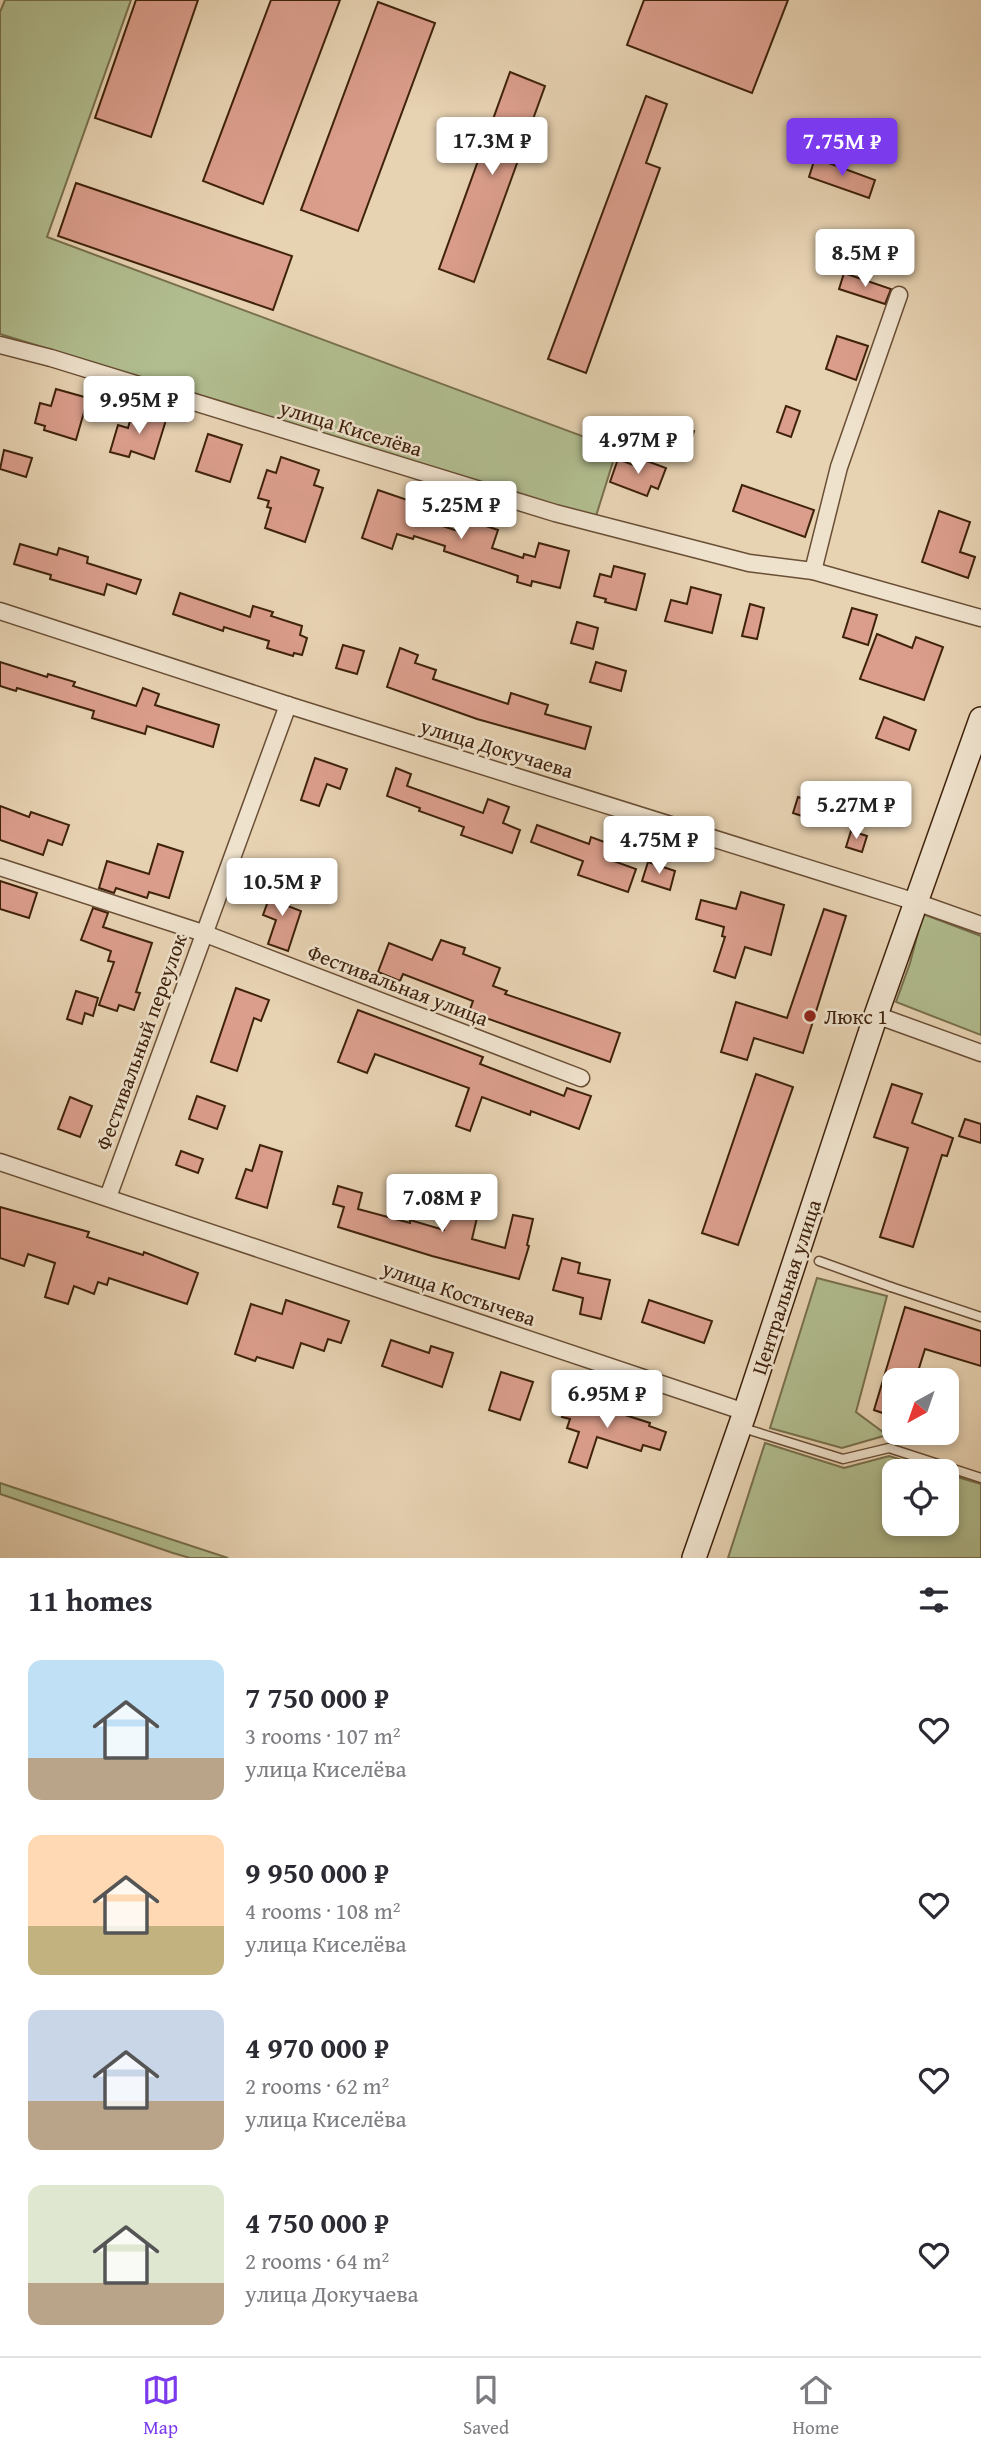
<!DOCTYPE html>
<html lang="en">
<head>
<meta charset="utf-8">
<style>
	body { margin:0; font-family:"Gentium Book Plus",serif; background:#f7f7f7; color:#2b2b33; height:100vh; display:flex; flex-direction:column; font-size:26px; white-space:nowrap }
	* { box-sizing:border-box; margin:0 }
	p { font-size:23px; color:#7c7c81 }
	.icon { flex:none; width:38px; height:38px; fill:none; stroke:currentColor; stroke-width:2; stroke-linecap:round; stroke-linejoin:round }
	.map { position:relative; height:1558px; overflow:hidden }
	.side { display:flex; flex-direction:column; background:#fff; flex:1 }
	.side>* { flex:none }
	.needle { width:46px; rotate:220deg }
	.controls { position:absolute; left:882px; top:1368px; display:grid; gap:14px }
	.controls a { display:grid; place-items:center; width:77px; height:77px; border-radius:14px; background:#fff; box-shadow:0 4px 10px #0003; font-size:35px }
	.price { position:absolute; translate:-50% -60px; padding:0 16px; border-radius:7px; background:#fff; color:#222; font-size:23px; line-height:46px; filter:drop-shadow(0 2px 4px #0008) }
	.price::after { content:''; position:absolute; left:50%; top:42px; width:21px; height:16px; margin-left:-10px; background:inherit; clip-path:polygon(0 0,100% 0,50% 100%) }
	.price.active { background:#7c3aed; color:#fff }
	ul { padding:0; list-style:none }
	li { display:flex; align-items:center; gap:21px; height:175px; padding:0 28px }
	li span { display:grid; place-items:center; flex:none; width:196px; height:140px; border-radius:14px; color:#555 }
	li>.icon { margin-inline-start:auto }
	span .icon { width:84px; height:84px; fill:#fffc; stroke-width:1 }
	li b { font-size:30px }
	h2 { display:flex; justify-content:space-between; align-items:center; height:84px; padding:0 28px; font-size:30px }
	.tab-bar { display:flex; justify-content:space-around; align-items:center; height:98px; border-top:2px solid #e1e1e2; background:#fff; font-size:19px; color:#7c7c81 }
	.tab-bar a { display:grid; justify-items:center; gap:4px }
	.tab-bar .active { color:#7c3aed }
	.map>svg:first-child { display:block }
	.green { fill:#b1bd8f; stroke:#78704d; stroke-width:2 }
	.building { fill:#db9e8c; stroke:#3f220b; stroke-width:2 }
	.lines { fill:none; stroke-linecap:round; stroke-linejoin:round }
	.lane-casing { stroke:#694e35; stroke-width:11 }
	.street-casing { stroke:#694e35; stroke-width:19 }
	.secondary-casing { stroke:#3f220b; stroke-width:26 }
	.lane { stroke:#efe2cd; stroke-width:8 }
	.street { stroke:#efe2cd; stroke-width:16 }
	.secondary { stroke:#efe2cd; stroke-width:23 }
	.poi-dot { fill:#8f2418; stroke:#efe2cd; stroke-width:2.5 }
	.labels { text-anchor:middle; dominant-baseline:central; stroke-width:5; stroke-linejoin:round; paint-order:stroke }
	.street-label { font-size:21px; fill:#3f220b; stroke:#efe2cd }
	.poi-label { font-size:21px; fill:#3f220b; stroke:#efe2cd; text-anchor:start }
</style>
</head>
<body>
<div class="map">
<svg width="981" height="1558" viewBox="0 0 981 1558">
	<rect width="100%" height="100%" fill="#e7d2b2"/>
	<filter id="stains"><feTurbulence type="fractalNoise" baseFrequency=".00286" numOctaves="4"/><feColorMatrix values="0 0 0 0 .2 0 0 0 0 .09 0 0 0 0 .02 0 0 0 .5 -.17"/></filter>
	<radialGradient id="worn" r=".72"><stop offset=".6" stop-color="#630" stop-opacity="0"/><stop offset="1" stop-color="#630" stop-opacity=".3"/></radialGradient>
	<!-- green -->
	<g class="green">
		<path d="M5 0H131L47 237 617 449 596 516 558 507 0 334V12Z"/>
		<path d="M923 914 981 936V1035L896 1002 910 963Z"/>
		<path d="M817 1278 887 1296 856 1412 887 1435 842 1448 770 1428Z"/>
		<path d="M765 1443 844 1468 889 1456 941 1472H894V1524H947V1474L981 1484V1558H728Z"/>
		<path d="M0 1483 12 1487 228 1558H190L173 1553 0 1494Z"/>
	</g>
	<!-- building -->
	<g class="building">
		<path d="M136 0H198L151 137 95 118Z"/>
		<path d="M271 0H340L263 204 203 181Z"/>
		<path d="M644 0H788L752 93 627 45Z"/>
		<path d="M378 2 435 23 358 231 301 210Z"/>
		<path d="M510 72 545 86 474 282 439 269Z"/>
		<path d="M646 96 667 104 646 163 660 168 586 373 548 359Z"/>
		<path d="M815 158 875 180 869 198 809 177Z"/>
		<path d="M76 183 292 256 273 310 58 236Z"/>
		<path d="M844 273 891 289 885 304 839 289Z"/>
		<path d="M837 336 868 346 856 380 826 369Z"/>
		<path d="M56 389 88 398 76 440 44 430 45 426 35 423 40 403 51 406Z"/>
		<path d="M786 406 800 411 791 437 777 432Z"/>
		<path d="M133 410 166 420 154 459 131 451 129 457 110 452 118 425 128 428Z"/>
		<path d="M677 425 694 431 687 453 669 448Z"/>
		<path d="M208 434 242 445 230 482 196 471Z"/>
		<path d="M4 450 32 458 26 477 0 469Z"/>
		<path d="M281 457 319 470 314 485 323 488 305 542 265 528 271 508 267 507 269 501 258 498 267 470 276 473Z"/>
		<path d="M636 457 666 468 658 489 651 486 647 496 610 482 618 459 633 465Z"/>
		<path d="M742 485 814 510 805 537 733 511Z"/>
		<path d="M378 490 425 506 421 515 431 519 430 522 461 532 465 519 498 530 492 548 523 558 524 554 535 557 539 543 569 551 560 588 532 581 531 586 517 582 518 576 444 551 445 546 414 536 413 539 397 534 392 549 362 538Z"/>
		<path d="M939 511 970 522 960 552 975 557 968 578 922 562Z"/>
		<path d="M20 544 57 555 59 548 88 557 87 563 141 580 136 594 107 584 104 595 50 579 51 575 14 564Z"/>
		<path d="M614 566 645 574 636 610 605 602 606 599 594 596 600 574 611 577Z"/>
		<path d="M691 587 721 595 712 633 665 621 671 600 687 604Z"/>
		<path d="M180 593 250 617 253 606 273 612 271 616 302 626 300 635 307 638 302 655 294 653 293 656 267 648 269 641 224 627 223 631 173 614Z"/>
		<path d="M750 604 764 608 757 639 742 636Z"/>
		<path d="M852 608 877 615 868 645 843 637Z"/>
		<path d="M577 622 598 628 593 649 571 643Z"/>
		<path d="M877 634 912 648 916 637 943 647 924 700 860 679Z"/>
		<path d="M343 645 364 651 357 674 336 668Z"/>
		<path d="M400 648 418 655 415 663 436 670 433 679 508 704 511 693 548 705 545 714 591 727 585 749 477 719 387 687Z"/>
		<path d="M0 662 47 677 48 674 75 682 73 686 136 706 143 688 159 694 155 705 219 725 213 747 147 726 145 734 92 718 94 711 17 688 16 691 0 686Z"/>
		<path d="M596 662 626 671 621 691 590 682Z"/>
		<path d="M884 717 916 730 909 750 876 738Z"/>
		<path d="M315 758 347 769 340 789 327 784 319 806 301 800Z"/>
		<path d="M396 768 411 774 407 786 483 813 488 799 509 807 503 823 520 830 512 853 461 835 464 827 419 811 420 808 387 796Z"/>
		<path d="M798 797 838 810 833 826 793 813Z"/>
		<path d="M0 806 29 817 31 812 69 825 62 845 48 840 43 855 0 840Z"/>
		<path d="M537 825 589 844 591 837 610 844 605 858 636 869 628 892 578 875 583 861 531 842Z"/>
		<path d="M851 831 867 836 862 852 846 847Z"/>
		<path d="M158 844 183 852 169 898 149 892 147 898 116 888 114 893 99 888 107 861 149 874Z"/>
		<path d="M648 862 675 871 670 890 642 881Z"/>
		<path d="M0 881 37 893 29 918 0 909Z"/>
		<path d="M274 885 290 891 285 905 301 911 288 951 268 944 276 920 263 915Z"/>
		<path d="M741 892 784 905 771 955 745 947 735 978 714 971 725 937 722 936 724 927 696 919 701 900 736 909Z"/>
		<path d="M93 908 108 913 103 927 152 943 136 992 140 993 134 1010 119 1005 117 1011 99 1005 114 962 108 961 111 951 81 940Z"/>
		<path d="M824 909 846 916 803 1053 754 1038 747 1060 721 1052 736 1002 787 1018Z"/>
		<path d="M441 940 465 948 463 954 500 968 493 986 507 991 505 994 620 1033 610 1062 469 1012 473 1001 403 974 400 981 378 972 389 943 432 960Z"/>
		<path d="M236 988 269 1000 261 1021 254 1018 237 1071 211 1062Z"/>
		<path d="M76 991 98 998 93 1016 85 1013 82 1024 67 1019Z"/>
		<path d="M358 1010 483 1057 480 1064 564 1096 567 1088 591 1096 579 1129 531 1111 530 1115 482 1097 470 1131 456 1126 469 1088 375 1054 367 1073 338 1062Z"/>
		<path d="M756 1074 793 1087 738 1245 702 1233Z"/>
		<path d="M892 1084 922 1094 912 1123 953 1138 947 1156 942 1155 913 1247 880 1237 908 1148 874 1137Z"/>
		<path d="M197 1096 225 1106 217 1129 189 1119Z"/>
		<path d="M70 1097 92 1106 80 1137 58 1129Z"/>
		<path d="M965 1119 981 1124V1143L959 1136Z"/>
		<path d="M260 1145 282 1152 267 1208 236 1198 246 1169 252 1171Z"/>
		<path d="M181 1151 203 1159 198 1173 176 1165Z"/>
		<path d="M338 1186 362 1193 358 1209 410 1223V1220L444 1230 451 1190 482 1196 472 1239 505 1248 513 1215 533 1219 527 1245 529 1246 519 1279 432 1256 338 1227 344 1207 333 1204Z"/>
		<path d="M0 1207 89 1232 87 1237 143 1255 144 1252 198 1273 187 1304 109 1278 107 1285 98 1282 94 1294 74 1286 68 1304 45 1297 55 1263 28 1254 24 1266 0 1258Z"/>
		<path d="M562 1258 580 1263 578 1273 610 1280 601 1319 580 1314 583 1298 553 1290Z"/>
		<path d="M286 1300 349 1321 341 1343 328 1339 324 1351 301 1343 293 1368 257 1357 255 1361 235 1354 251 1304 282 1314Z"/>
		<path d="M649 1300 712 1321 704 1343 642 1322Z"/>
		<path d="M905 1307 981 1331V1366L925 1349 915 1381H894V1417L874 1410Z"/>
		<path d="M391 1340 429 1353 431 1346 453 1353 442 1387 382 1366Z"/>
		<path d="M501 1372 533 1382 520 1420 489 1410Z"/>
		<path d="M569 1397 650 1423 649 1426 666 1432 660 1450 643 1445 641 1451 597 1437 587 1468 569 1462 579 1432 567 1428 570 1419 562 1417Z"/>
	</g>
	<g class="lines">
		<!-- lane casing -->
		<g class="lane-casing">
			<g id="lane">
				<path d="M819 1261 891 1287"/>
				<path d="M891 1287 981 1317"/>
				<path d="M743 1428 843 1459 889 1448 981 1478"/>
			</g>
		</g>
		<!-- street casing -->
		<g class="street-casing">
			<g id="street">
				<path d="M0 345 51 358 555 513 749 563 813 571 981 618"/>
				<path d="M813 571 839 467 899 295"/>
				<path d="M0 611 288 705 916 902 981 925"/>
				<path d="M0 867 203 933 581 1078"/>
				<path d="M876 1015 981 1053"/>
				<path d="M0 1162 745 1412"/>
				<path d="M108 1197 288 705"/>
			</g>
		</g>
		<!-- secondary casing -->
		<g class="secondary-casing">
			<path id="secondary" d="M694 1558 745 1412 876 1015 981 719"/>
		</g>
		<!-- lane -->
		<use href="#lane" class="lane"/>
		<!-- street -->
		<use href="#street" class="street"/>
		<!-- secondary -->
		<use href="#secondary" class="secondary"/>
	</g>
	<!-- markers -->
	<circle class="poi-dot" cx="810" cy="1016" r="7"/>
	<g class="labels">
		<!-- street labels -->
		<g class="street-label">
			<text transform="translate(351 428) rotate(17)">улица Киселёва</text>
			<text transform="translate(497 748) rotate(17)">улица Докучаева</text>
			<text transform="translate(398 985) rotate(21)">Фестивальная улица</text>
			<text transform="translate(141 1042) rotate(-70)">Фестивальный переулок</text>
			<text transform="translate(786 1287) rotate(-72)">Центральная улица</text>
			<text transform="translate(459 1293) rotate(19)">улица Костычева</text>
		</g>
		<!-- poi labels -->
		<g class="poi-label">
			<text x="824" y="1016">Люкс 1</text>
		</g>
	</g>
	<rect width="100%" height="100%" filter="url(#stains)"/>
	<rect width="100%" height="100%" fill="url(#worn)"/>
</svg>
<div class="controls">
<a><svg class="needle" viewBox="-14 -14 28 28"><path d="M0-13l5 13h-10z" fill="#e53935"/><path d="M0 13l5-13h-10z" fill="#7c7c81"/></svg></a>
<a><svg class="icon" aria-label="locate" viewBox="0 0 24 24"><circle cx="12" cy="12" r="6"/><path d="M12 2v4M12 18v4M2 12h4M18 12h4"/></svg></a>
</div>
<b class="price" style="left:492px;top:177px">17.3M ₽</b>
<b class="price active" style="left:842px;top:178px">7.75M ₽</b>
<b class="price" style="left:865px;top:289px">8.5M ₽</b>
<b class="price" style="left:139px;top:436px">9.95M ₽</b>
<b class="price" style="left:638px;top:476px">4.97M ₽</b>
<b class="price" style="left:461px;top:541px">5.25M ₽</b>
<b class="price" style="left:856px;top:841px">5.27M ₽</b>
<b class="price" style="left:659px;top:876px">4.75M ₽</b>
<b class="price" style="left:282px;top:918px">10.5M ₽</b>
<b class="price" style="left:442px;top:1234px">7.08M ₽</b>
<b class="price" style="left:607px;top:1430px">6.95M ₽</b>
</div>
<section class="side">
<h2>11 homes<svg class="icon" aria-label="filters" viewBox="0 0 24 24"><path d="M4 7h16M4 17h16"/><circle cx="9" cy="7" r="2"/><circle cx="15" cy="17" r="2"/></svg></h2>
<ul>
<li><span style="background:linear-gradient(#bfe0f5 70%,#b9a48a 0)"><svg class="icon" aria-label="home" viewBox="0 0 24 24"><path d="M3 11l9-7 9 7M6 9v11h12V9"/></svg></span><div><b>7 750 000 ₽</b><p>3 rooms · 107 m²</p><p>улица Киселёва</p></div><svg class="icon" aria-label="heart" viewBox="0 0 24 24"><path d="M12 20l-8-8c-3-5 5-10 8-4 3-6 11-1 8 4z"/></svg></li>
<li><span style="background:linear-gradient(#ffd9b3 65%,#c2b280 0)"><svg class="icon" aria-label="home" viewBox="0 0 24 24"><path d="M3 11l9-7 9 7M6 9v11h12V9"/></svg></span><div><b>9 950 000 ₽</b><p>4 rooms · 108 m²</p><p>улица Киселёва</p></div><svg class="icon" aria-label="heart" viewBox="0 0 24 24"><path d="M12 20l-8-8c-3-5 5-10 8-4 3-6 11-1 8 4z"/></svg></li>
<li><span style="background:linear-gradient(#c9d6e8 65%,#b9a48a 0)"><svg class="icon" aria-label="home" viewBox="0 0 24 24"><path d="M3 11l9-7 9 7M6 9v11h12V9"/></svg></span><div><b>4 970 000 ₽</b><p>2 rooms · 62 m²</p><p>улица Киселёва</p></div><svg class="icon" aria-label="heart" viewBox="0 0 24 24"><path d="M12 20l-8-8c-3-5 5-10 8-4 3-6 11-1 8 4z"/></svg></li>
<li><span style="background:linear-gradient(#dfe7d0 70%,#b9a48a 0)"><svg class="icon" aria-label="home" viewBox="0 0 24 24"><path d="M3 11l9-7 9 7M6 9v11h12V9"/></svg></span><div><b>4 750 000 ₽</b><p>2 rooms · 64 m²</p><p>улица Докучаева</p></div><svg class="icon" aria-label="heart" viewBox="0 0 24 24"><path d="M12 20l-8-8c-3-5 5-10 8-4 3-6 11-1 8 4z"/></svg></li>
</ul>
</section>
<nav class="tab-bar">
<a class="active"><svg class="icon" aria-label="map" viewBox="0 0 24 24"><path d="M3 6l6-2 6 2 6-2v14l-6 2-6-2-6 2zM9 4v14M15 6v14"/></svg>Map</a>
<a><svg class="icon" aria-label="saved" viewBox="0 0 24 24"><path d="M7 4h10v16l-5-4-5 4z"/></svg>Saved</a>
<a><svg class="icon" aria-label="home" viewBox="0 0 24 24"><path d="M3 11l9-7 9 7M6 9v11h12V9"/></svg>Home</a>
</nav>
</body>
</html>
